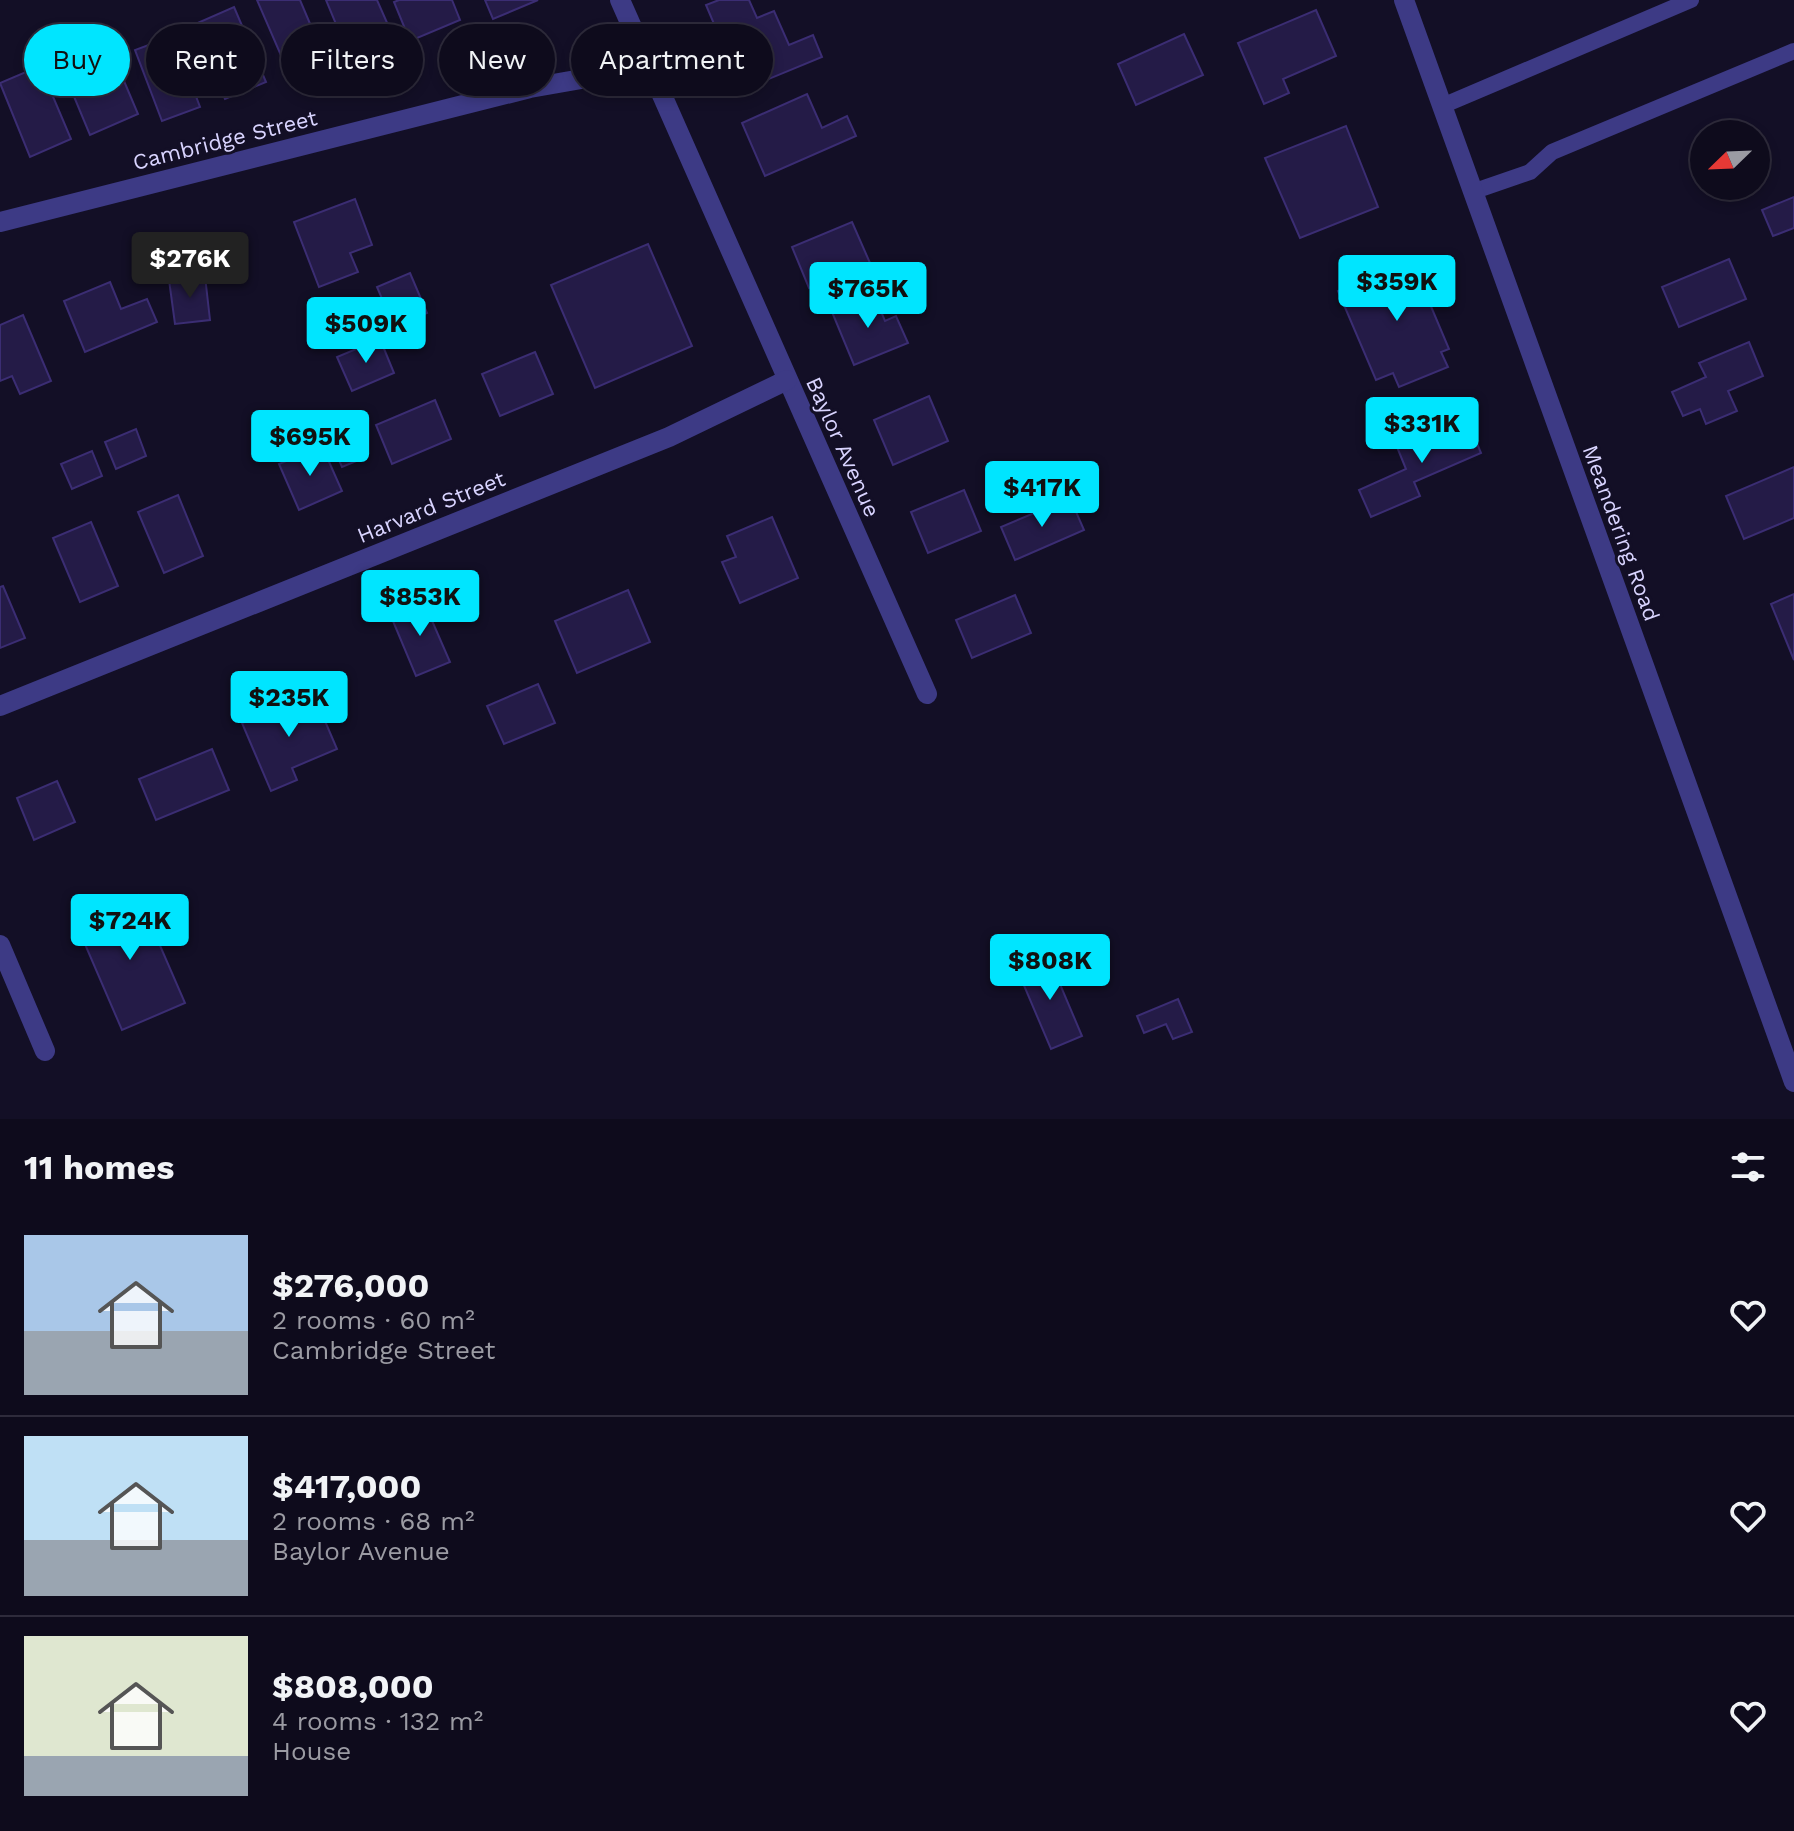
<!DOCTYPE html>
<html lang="en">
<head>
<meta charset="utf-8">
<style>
	body { margin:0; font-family:"Work Sans",sans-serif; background:#1c1929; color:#f1f3f6; height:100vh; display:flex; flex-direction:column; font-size:30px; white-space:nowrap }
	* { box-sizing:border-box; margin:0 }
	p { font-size:26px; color:#9b9ba3 }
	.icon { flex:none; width:44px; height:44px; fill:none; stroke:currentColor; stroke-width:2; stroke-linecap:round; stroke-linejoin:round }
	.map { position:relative; height:1119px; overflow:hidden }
	.sheet { display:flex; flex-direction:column; background:#0e0b1c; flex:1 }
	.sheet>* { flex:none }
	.banner { position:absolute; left:24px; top:24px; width:800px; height:72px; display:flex; gap:16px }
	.needle { width:52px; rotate:247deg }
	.tools { position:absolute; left:1690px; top:120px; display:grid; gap:16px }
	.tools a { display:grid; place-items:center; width:80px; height:80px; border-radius:50%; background:#0e0b1c; box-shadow:0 4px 12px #0003,0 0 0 2px #2e2b3b; font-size:40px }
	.price { position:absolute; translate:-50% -68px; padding:0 18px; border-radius:8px; background:#00e5ff; color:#111; font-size:26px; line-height:52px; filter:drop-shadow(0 2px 4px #0008) }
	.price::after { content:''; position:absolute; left:50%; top:48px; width:24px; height:18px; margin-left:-12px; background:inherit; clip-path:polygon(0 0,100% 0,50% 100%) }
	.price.active { background:#222; color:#fff }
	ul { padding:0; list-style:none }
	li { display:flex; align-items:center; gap:24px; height:200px; padding:0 24px }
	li+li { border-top:2px solid #2e2b3b }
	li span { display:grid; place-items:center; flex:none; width:224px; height:160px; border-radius:0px; color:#555 }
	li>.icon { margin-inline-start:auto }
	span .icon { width:96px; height:96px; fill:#fffc; stroke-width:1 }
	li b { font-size:34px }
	h2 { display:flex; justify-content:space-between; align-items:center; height:96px; padding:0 24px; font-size:34px }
	.pill { padding:0 28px; border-radius:36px; background:#0e0b1c; box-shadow:0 4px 12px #0003,0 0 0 2px #2e2b3b; font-size:28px; line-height:72px }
	.pill.active { background:#00e5ff; color:#111 }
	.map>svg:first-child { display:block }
	.building { fill:#241b47; stroke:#3b2d73; stroke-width:2 }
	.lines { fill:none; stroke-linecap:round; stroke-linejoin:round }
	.lane { stroke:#3d3a85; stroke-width:16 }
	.street { stroke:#3d3a85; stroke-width:20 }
	.labels { text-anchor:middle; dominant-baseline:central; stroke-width:6; stroke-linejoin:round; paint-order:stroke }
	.street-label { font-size:22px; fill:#d9d4ff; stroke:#130f26 }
</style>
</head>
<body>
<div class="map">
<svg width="1794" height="1119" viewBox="0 0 1794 1119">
	<rect width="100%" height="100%" fill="#130f26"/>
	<!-- building -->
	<g class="building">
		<path d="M257 0H300L322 52 286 67Z"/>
		<path d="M326 0H377L392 34 348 53Z"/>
		<path d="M399 0H452L460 20 410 41 394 2Z"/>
		<path d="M485 0H538L493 19Z"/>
		<path d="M719 0H749L757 18 774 11 789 45 813 35 822 57 742 90 706 5Z"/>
		<path d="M234 7 266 82 225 99 193 25Z"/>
		<path d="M1316 10 1336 56 1283 79 1289 93 1264 104 1238 43Z"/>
		<path d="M1184 34 1203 75 1136 105 1118 64Z"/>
		<path d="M173 36 200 107 162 121 135 50Z"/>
		<path d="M113 55 138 114 90 135 65 75Z"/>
		<path d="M40 66 71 139 30 157 0 83Z"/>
		<path d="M807 94 822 128 847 116 856 136 765 176 742 123Z"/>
		<path d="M1346 126 1378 207 1300 238 1265 158Z"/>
		<path d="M1794 197V228L1773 236 1762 210Z"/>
		<path d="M355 199 372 245 350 253 358 272 319 287 294 222Z"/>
		<path d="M852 222 870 263 809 288 792 247Z"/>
		<path d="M648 244 692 346 595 388 551 285Z"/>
		<path d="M1419 257 1435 294 1427 297 1449 349 1441 352 1448 367 1399 387 1393 373 1376 380 1338 291Z"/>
		<path d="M1729 259 1746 299 1679 327 1662 287Z"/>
		<path d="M410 273 427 313 394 327 377 287Z"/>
		<path d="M205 276 210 320 175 324 169 280Z"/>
		<path d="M110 282 121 309 147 299 157 322 85 352 64 301Z"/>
		<path d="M874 295 885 321 896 316 908 343 854 365 832 312Z"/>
		<path d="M23 315 51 381 20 394 12 376 0 381V325Z"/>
		<path d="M380 339 394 373 352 391 337 357Z"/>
		<path d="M1749 342 1763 376 1728 391 1737 411 1706 424 1700 409 1683 416 1672 392 1706 377 1699 363Z"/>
		<path d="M535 352 553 394 500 416 482 374Z"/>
		<path d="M929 396 948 441 893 465 874 420Z"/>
		<path d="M435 400 451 439 392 464 376 425Z"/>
		<path d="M1466 417 1481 453 1414 482 1420 496 1371 517 1359 490 1406 469 1397 447Z"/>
		<path d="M136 429 146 456 116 469 105 442Z"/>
		<path d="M351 441 359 460 342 467 334 449Z"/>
		<path d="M322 446 342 491 299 510 279 464Z"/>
		<path d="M92 451 102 476 72 489 61 464Z"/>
		<path d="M1794 467V518L1744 539 1726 496Z"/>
		<path d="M964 490 981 531 928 553 911 512Z"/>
		<path d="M178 495 203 556 164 573 138 512Z"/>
		<path d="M1070 498 1084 530 1015 560 1001 527Z"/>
		<path d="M772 517 798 578 740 603 722 562 736 557 727 536Z"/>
		<path d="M91 522 118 586 80 602 53 538Z"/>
		<path d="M3 586 25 638 0 648V587Z"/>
		<path d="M628 590 650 642 577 673 555 621Z"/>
		<path d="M1794 594V660L1771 604Z"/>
		<path d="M1015 595 1031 633 972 658 956 620Z"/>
		<path d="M423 600 450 662 416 676 390 614Z"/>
		<path d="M538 684 555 723 504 744 487 706Z"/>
		<path d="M313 693 337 749 292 768 297 780 271 791 242 723Z"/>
		<path d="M212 749 229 790 156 820 139 779Z"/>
		<path d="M57 781 75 822 34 840 17 798Z"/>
		<path d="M138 895 185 1003 122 1030 75 921Z"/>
		<path d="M1048 956 1082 1036 1051 1049 1017 969Z"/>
		<path d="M1178 999 1192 1032 1173 1039 1166 1024 1144 1033 1137 1016Z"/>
	</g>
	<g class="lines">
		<!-- lane -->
		<g class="lane">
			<path d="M1442 106 1691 0"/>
			<path d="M1472 192 1530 172 1552 152 1794 51"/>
		</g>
		<!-- street -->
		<g class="street">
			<path d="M620 0 927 694"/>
			<path d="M1404 0 1794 1082"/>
			<path d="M0 222 530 88 650 67"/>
			<path d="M0 706 669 437 787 380"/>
			<path d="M0 945 45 1051"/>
		</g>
	</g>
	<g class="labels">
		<!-- street labels -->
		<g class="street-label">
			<text transform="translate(225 140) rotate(-14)">Cambridge Street</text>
			<text transform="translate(843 447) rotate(66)">Baylor Avenue</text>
			<text transform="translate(431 507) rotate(-22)">Harvard Street</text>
			<text transform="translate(1621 533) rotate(70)">Meandering Road</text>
		</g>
	</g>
</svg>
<div class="tools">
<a><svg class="needle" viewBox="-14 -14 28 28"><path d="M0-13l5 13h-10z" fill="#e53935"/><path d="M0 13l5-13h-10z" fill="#9b9ba3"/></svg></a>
</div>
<b class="price active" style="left:190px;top:300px">$276K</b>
<b class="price" style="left:1397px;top:323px">$359K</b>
<b class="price" style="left:868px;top:330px">$765K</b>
<b class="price" style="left:366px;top:365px">$509K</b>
<b class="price" style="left:1422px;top:465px">$331K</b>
<b class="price" style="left:310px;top:478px">$695K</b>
<b class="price" style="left:1042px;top:529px">$417K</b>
<b class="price" style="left:420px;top:638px">$853K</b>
<b class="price" style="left:289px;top:739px">$235K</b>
<b class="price" style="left:130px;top:962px">$724K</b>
<b class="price" style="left:1050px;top:1002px">$808K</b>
<div class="banner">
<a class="pill active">Buy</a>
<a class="pill">Rent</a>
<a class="pill">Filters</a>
<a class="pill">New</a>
<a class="pill">Apartment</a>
</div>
</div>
<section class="sheet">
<h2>11 homes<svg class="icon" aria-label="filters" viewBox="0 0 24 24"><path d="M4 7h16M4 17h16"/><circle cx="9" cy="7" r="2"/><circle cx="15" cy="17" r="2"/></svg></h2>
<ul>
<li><span style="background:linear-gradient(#a9c7e8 60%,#9aa5b1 0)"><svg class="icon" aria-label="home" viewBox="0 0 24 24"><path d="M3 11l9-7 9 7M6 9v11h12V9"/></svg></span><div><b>$276,000</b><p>2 rooms · 60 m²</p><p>Cambridge Street</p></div><svg class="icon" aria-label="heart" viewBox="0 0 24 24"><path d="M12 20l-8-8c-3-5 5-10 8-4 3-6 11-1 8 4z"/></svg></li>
<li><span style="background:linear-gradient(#bfe0f5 65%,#9aa5b1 0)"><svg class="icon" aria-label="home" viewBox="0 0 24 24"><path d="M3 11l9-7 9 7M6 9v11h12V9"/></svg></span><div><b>$417,000</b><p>2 rooms · 68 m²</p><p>Baylor Avenue</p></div><svg class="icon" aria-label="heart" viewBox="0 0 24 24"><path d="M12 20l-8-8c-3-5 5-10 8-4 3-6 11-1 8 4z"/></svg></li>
<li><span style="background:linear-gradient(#dfe7d0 75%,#9aa5b1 0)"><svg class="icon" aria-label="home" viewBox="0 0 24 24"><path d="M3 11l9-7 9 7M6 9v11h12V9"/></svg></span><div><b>$808,000</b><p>4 rooms · 132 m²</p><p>House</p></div><svg class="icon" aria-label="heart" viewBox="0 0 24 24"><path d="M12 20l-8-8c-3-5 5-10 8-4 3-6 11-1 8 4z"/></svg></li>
</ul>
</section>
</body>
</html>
